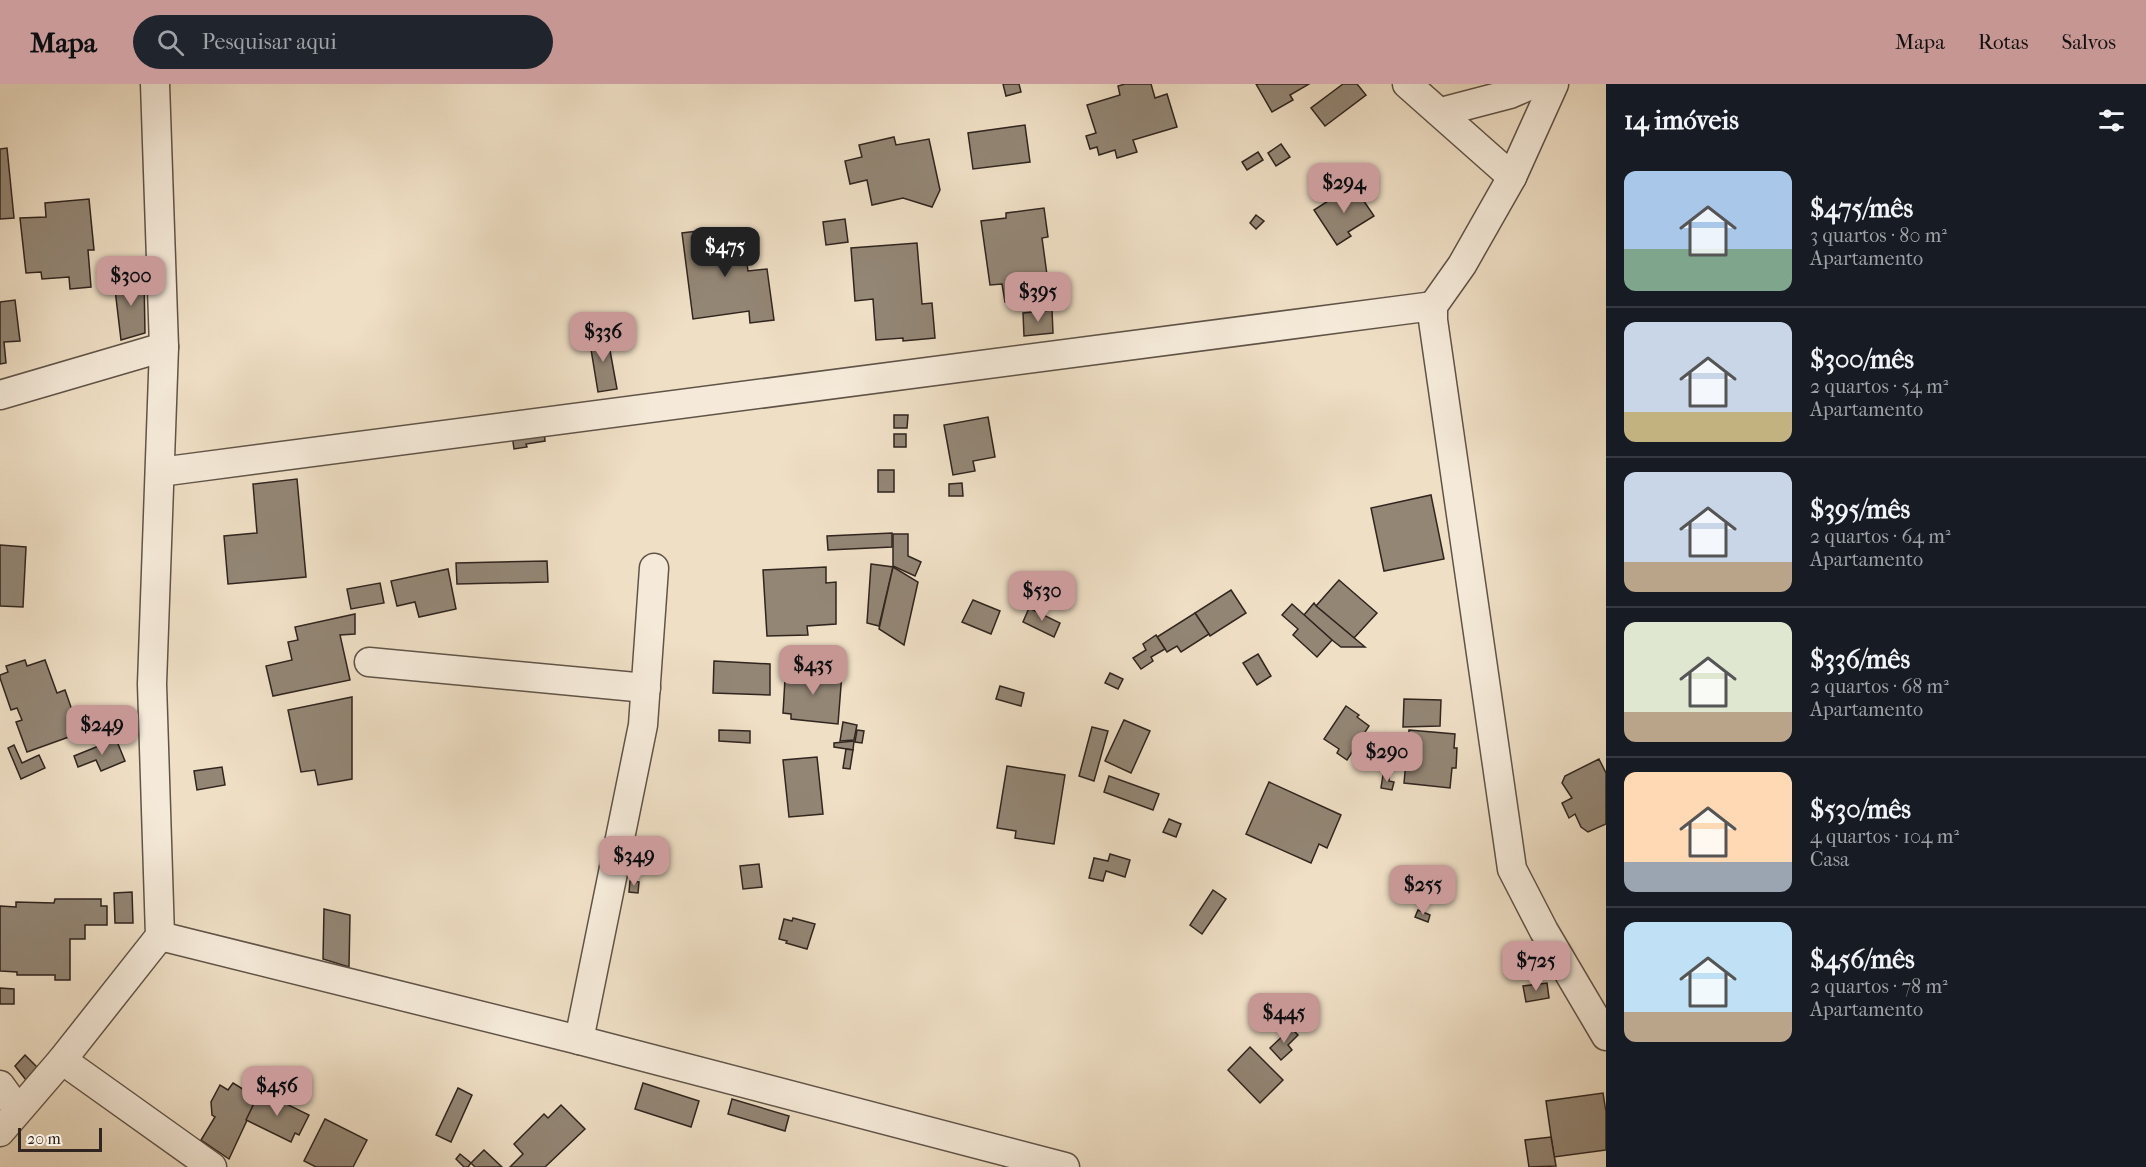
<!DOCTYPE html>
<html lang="pt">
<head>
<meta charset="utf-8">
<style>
	body { margin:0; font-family:"IM FELL French Canon",serif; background:#20242c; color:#f1f3f6; height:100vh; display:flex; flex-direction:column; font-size:22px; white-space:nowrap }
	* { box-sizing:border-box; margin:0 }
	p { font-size:20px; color:#9ea1a6 }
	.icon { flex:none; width:33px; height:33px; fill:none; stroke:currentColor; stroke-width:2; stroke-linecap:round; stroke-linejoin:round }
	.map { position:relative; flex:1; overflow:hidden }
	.drawer { display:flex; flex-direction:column; background:#171b24; width:540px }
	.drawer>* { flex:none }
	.scale { position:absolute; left:18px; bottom:15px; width:84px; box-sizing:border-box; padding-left:6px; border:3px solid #30251f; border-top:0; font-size:16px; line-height:21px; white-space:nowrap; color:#30251f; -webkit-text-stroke:4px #f5ead9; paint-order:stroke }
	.price { position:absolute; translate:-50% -51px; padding:0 14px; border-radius:12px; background:#c59692; color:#111; font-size:20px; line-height:39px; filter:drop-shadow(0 2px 3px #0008) }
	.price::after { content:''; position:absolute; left:50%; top:36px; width:18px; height:14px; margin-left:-9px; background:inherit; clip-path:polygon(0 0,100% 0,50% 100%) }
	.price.active { background:#222; color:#fff }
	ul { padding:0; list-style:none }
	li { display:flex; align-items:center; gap:18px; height:150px; padding:0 18px }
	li+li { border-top:2px solid #363941 }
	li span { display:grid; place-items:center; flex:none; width:168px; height:120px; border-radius:12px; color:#555 }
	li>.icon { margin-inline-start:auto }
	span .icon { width:72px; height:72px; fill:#fffc; stroke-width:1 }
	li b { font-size:26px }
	h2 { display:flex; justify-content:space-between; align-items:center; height:72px; padding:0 18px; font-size:26px }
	header { display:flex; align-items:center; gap:36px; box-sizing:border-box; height:84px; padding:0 30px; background:#c59692; color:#111 }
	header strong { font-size:28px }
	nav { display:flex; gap:33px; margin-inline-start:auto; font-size:21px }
	.search { width:420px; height:54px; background:#20242c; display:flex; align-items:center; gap:15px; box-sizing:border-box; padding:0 21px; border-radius:33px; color:#9ea1a6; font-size:22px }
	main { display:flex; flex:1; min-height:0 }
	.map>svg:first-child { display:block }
	.building { fill:#938675; stroke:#30251f; stroke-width:1.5 }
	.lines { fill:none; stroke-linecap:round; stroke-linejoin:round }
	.street-casing { stroke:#605448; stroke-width:31 }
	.street { stroke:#f5ead9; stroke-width:28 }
</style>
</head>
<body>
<header>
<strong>Mapa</strong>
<div class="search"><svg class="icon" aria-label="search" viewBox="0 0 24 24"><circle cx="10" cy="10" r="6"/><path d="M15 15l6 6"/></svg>Pesquisar aqui</div>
<nav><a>Mapa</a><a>Rotas</a><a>Salvos</a></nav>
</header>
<main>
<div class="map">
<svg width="1606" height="1083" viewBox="0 0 1606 1083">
	<rect width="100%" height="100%" fill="#efdfc5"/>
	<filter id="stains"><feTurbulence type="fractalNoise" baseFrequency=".00333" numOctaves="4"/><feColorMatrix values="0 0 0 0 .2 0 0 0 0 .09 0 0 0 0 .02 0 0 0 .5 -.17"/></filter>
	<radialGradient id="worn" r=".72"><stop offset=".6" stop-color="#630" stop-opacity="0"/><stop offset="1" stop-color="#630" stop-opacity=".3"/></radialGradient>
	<!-- building -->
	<g class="building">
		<path d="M1003 0H1019L1021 8 1006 12Z"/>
		<path d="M1125 0H1151L1155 14 1167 10 1177 43 1133 56 1137 68 1117 74 1115 66 1099 71 1097 63 1090 65 1086 52 1096 49 1087 21 1120 11 1118 2Z"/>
		<path d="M1256 0H1309L1290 11 1293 16 1272 28Z"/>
		<path d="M1343 0H1357L1366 11 1325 42 1311 24Z"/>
		<path d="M1025 41 1030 78 973 85 968 49Z"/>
		<path d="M894 53 896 61 929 55 940 106 932 123 903 114 872 121 867 96 850 100 845 77 862 73 859 61Z"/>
		<path d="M1281 60 1290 73 1276 82 1268 69Z"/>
		<path d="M7 64 14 134 0 135V65Z"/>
		<path d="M1258 68 1263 76 1247 86 1242 78Z"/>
		<path d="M1353 101 1374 132 1348 148 1351 152 1337 161 1314 126Z"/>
		<path d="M89 115 94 166H88L91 203 70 205 69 193 42 195 41 188 26 189 20 134 46 133 45 119Z"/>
		<path d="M1044 124 1048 153 1042 154 1050 213 1005 218 1002 200 990 201 981 137 1006 134V129Z"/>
		<path d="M1256 131 1264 137 1256 145 1250 139Z"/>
		<path d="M845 135 848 158 826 161 823 138Z"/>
		<path d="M714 145 715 154 746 150 750 180H747L748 187 767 185 774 236 750 239 749 227 693 235 682 149Z"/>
		<path d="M917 159 922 220 932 219 935 254 903 257V254L876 256 873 215 855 217 851 164Z"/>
		<path d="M144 194 145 249 121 256 114 197Z"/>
		<path d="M15 216 20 257 4 258 6 279 0 280V218Z"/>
		<path d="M1052 226 1053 249 1024 252 1023 229Z"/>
		<path d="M607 250 617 305 598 308 589 253Z"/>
		<path d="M894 331H908L907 344H894Z"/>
		<path d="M988 333 995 373 973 377 975 387 953 391 944 341Z"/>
		<path d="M544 346 545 357 526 360 527 363 514 365 512 351Z"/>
		<rect x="894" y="350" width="12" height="13"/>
		<rect x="878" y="386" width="16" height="22"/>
		<path d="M297 395 306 493 228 500 224 452 257 449 253 400Z"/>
		<path d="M962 399 963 412H949V400Z"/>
		<path d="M1431 411 1444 475 1384 487 1371 424Z"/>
		<path d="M892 449V463L828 466 827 452Z"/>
		<path d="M893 450H908V472L921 478 915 492 893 482Z"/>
		<path d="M0 461 26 463 23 523 0 522Z"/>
		<path d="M547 477 548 498 457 500 456 479Z"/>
		<path d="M871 480 893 483 879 542 867 539Z"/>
		<path d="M826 483V499L836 498V540L807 542 808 551 767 552 763 486Z"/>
		<path d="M893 483 918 498 904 561 879 545Z"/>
		<path d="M448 485 456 525 419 533 415 518 397 522 391 497Z"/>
		<path d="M1339 496 1377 529 1354 554 1316 522Z"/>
		<path d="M380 499 384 519 351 525 347 505Z"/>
		<path d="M1231 506 1246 529 1210 552 1195 529Z"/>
		<path d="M973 516 1000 527 991 550 962 538Z"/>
		<path d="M1314 519 1316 522 1365 563H1341L1332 556 1304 531Z"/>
		<path d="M1292 520 1332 556 1317 573 1293 551 1298 545 1282 531Z"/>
		<path d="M1029 524 1060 539 1054 553 1023 538Z"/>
		<path d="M1195 529 1209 550 1181 568 1177 562 1167 568 1157 553Z"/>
		<path d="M355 530V550L340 551 350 596 273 612 266 582 292 576 288 558 298 556 295 543Z"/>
		<path d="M1156 551 1165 565 1151 573 1153 577 1141 585 1133 574 1146 566 1143 560Z"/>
		<path d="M1258 570 1271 592 1257 601 1243 579Z"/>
		<path d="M25 576 27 582 45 576 57 609 65 606 80 649 27 668 16 638 22 636 17 624 11 626 0 594V591L8 588 6 582Z"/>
		<path d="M714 577 770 580V611L713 609Z"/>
		<path d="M795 585 842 589 838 640 791 635V630L783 629 785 595 794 596Z"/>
		<path d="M1110 589 1123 595 1118 605 1105 599Z"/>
		<path d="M1000 602 1024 609 1021 622 996 615Z"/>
		<path d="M352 613V695L318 701 315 686 301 688 288 626Z"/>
		<path d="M1404 615 1441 616 1440 642 1403 643Z"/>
		<path d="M1346 622 1359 631 1357 633 1369 642 1347 676 1337 669 1339 665 1324 655Z"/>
		<path d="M1124 636 1150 647 1131 689 1105 677Z"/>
		<path d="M843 638 857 641 854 656 840 657Z"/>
		<path d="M1092 643 1108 647 1094 697 1079 692Z"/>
		<path d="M719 646 750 647V659L719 657Z"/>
		<path d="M857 646 864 647 862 659 855 658Z"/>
		<path d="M1409 646 1455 650 1454 664H1457L1456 684H1452L1450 704 1404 699Z"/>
		<path d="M116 655 125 677 101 687 96 676 78 683 74 672Z"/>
		<path d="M854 657 853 666 834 663V659Z"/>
		<path d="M14 661 22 679 39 671 45 684 21 695 8 664Z"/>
		<path d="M846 665 853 666 850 685 843 684Z"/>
		<path d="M817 673 823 730 789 733 783 676Z"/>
		<path d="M1599 675 1606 689V740L1588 748 1581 743 1575 730 1569 734 1562 719 1572 714 1562 699 1565 692Z"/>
		<path d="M1007 682 1065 691 1054 760 1015 754 1016 747 997 744Z"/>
		<path d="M222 683 225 701 197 706 194 687Z"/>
		<path d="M1383 691 1389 692V697L1394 698 1392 706 1381 704Z"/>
		<path d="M1109 692 1159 710 1153 726 1104 708Z"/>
		<path d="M1269 698 1341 731 1327 764 1319 760 1311 779 1246 750Z"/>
		<path d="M1169 735 1181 740 1176 753 1163 748Z"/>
		<path d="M1110 770 1130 776 1125 793 1106 787 1103 797 1089 794 1094 774 1108 777Z"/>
		<path d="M759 780 762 803 743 805 740 782Z"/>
		<path d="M630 797 639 798 638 809 629 808Z"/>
		<path d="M1213 806 1226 815 1202 850 1190 841Z"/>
		<path d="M132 808 133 839H115L114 809Z"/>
		<path d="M55 815H101V822H107V841H85V855H70V896H55V891H17V888L0 887V822L16 823V818L54 819Z"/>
		<path d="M324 825 350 831 349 883 323 875Z"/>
		<path d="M1418 826 1430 831 1428 838 1415 833Z"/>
		<path d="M793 834 815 840 807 865 786 859 787 857 779 855 784 835 792 837Z"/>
		<path d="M1547 899 1549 914 1526 918 1523 902Z"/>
		<path d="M0 904 14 905V920H0Z"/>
		<path d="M1291 944 1298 951 1288 961 1292 966 1281 976 1270 964Z"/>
		<path d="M1250 963 1283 996 1260 1019 1228 986Z"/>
		<path d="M25 971 37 983 26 996 15 982Z"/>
		<path d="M233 999 246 1007 244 1011 256 1017 229 1075 201 1056 215 1033 212 1031 211 1018 220 1001 228 1006Z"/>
		<path d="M643 999 699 1017 691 1043 635 1025Z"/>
		<path d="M458 1004 472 1011 451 1058 436 1051Z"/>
		<path d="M260 1007 309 1031 299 1051 295 1049 291 1058 246 1036Z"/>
		<path d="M1603 1009 1606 1028V1066L1554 1073 1546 1017Z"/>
		<path d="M732 1015 789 1032 785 1047 728 1030Z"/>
		<path d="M561 1021 585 1045 545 1083H510L523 1070 514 1060 544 1030 548 1034Z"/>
		<path d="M325 1035 367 1056 353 1083H316L304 1077Z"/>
		<path d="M1551 1053 1556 1082 1529 1083 1525 1056Z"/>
		<path d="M484 1066 502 1083H475L471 1079Z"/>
		<path d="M460 1070 471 1079 468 1083H464L456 1075Z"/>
	</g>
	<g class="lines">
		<!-- street casing -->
		<g class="street-casing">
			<g id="street">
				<path d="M1407 0 1512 93"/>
				<path d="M1554 0 1512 93 1462 181 1433 222V236L1512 785 1544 847 1606 952"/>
				<path d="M1441 28 1510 10 1533 0"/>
				<path d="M0 311 164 263"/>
				<path d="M160 388 1433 222"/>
				<path d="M369 578 646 604"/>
				<path d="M160 852 579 956 1065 1083"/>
				<path d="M579 956 643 641 654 484"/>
				<path d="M62 976 212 1083"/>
				<path d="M0 1001 18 1026"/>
				<path d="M0 1048 62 976 160 852 152 600 164 263 155 0"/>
			</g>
		</g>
		<!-- street -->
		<use href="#street" class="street"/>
	</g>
	<rect width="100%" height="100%" filter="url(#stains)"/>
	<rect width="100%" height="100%" fill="url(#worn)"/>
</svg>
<div class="scale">20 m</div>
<b class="price" style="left:1344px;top:130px">$294</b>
<b class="price active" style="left:725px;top:194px">$475</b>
<b class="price" style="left:131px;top:223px">$300</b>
<b class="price" style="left:1038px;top:239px">$395</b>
<b class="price" style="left:603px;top:279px">$336</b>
<b class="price" style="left:1042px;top:538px">$530</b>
<b class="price" style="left:813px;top:612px">$435</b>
<b class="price" style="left:102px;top:672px">$249</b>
<b class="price" style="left:1387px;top:699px">$290</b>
<b class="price" style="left:634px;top:803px">$349</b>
<b class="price" style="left:1423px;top:832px">$255</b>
<b class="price" style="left:1536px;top:908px">$725</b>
<b class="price" style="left:1284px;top:960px">$445</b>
<b class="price" style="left:277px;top:1033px">$456</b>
</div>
<section class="drawer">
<h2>14 imóveis<svg class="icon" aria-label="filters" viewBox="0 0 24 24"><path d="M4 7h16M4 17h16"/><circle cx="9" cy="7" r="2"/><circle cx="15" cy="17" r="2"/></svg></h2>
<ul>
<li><span style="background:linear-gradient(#a9c7e8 65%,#7fa58c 0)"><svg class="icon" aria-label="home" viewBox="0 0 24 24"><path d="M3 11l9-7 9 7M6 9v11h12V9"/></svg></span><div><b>$475/mês</b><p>3 quartos · 80 m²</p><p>Apartamento</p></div></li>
<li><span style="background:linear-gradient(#c9d6e8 75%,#c2b280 0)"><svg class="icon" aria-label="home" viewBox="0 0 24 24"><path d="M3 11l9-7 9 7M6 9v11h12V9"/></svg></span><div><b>$300/mês</b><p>2 quartos · 54 m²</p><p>Apartamento</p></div></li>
<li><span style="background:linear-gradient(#c9d6e8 75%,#b9a48a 0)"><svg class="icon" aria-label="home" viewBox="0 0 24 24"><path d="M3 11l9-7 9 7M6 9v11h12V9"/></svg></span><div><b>$395/mês</b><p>2 quartos · 64 m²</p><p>Apartamento</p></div></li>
<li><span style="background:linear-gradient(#dfe7d0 75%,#b9a48a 0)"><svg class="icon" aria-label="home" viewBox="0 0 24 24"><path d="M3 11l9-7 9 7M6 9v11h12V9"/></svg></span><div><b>$336/mês</b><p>2 quartos · 68 m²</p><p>Apartamento</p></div></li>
<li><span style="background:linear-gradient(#ffd9b3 75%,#9aa5b1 0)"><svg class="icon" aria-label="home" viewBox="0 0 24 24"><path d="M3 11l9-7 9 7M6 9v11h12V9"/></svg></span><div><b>$530/mês</b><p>4 quartos · 104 m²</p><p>Casa</p></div></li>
<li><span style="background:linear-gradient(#bfe0f5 75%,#b9a48a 0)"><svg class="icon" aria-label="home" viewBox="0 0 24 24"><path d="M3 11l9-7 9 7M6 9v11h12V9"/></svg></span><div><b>$456/mês</b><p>2 quartos · 78 m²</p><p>Apartamento</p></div></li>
</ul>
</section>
</main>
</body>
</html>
